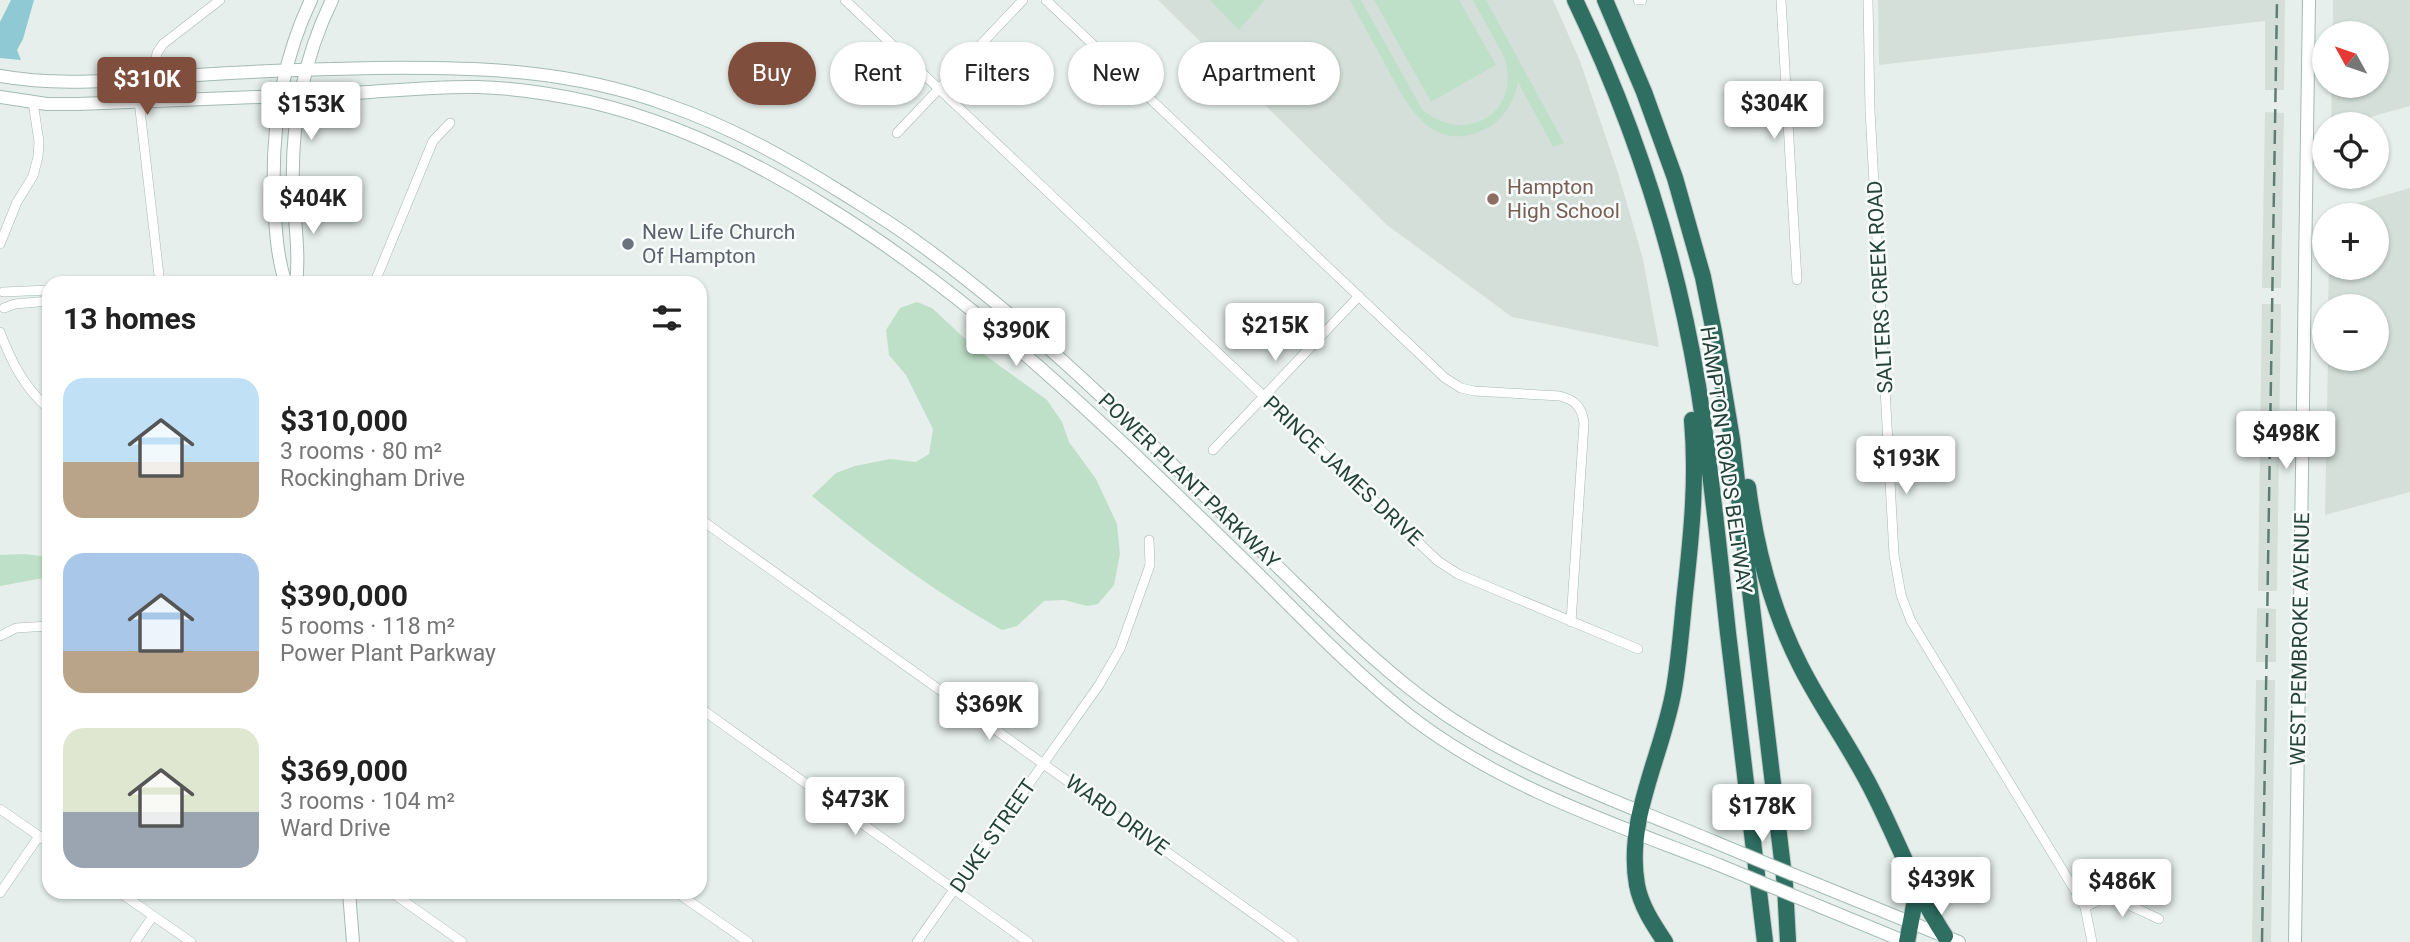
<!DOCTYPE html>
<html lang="en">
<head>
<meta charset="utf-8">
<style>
	body { margin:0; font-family:Roboto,sans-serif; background:#f6f6f6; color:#222; height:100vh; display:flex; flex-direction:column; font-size:26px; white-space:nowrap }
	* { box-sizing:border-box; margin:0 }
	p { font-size:23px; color:#767676 }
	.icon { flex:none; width:38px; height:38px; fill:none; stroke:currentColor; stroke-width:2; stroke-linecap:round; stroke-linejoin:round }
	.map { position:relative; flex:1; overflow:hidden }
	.sheet { position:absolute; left:42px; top:276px; width:665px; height:623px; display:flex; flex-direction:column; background:#fff; border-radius:21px; box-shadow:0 2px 5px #0004 }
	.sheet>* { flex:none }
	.top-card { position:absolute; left:728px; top:42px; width:665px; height:63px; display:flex; gap:14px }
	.needle { width:46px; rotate:310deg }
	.buttons { position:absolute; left:2312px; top:21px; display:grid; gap:14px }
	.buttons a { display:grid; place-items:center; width:77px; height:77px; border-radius:50%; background:#fff; box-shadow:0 2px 5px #0004; font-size:35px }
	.price { position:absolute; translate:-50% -60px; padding:0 16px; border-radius:7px; background:#fff; color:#222; font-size:23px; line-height:46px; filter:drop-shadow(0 2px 4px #0008) }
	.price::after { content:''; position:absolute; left:50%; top:42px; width:21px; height:16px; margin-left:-10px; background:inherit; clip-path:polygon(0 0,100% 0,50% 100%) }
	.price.current { background:#804e3d; color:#fff }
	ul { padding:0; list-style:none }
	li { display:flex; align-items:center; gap:21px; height:175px; padding:0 21px }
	li span { display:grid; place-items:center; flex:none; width:196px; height:140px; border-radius:21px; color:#555 }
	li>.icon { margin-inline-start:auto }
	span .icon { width:84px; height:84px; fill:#fffc; stroke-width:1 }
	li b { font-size:30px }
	h2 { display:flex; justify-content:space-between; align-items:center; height:84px; padding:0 21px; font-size:30px }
	.tag { padding:0 24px; border-radius:32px; background:#fff; box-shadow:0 2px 5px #0004; font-size:24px; line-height:63px }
	.tag.current { background:#804e3d; color:#fff }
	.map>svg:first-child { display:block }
	.built { fill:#d4dfda }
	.green { fill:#bfe0c8 }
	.water { fill:#8ec9d4 }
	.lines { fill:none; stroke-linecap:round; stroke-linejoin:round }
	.minor-casing { stroke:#a8b8b2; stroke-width:10 }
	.secondary-casing { stroke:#a4bbb3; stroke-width:14 }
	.motorway-casing { stroke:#c2cac8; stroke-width:18 }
	.minor { stroke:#fff; stroke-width:9 }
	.secondary { stroke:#fff; stroke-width:12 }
	.motorway { stroke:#2f6f62; stroke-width:16 }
	.rail { stroke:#5f7d75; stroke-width:2.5; stroke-dasharray:14 7; stroke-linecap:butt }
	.secondary-bridge-casing { stroke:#a4bbb3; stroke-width:14; stroke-linecap:butt }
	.secondary-bridge { stroke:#fff; stroke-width:12 }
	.education-dot { fill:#8d6e63; stroke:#f7fbf9; stroke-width:2.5 }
	.worship-dot { fill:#6b7280; stroke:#f7fbf9; stroke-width:2.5 }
	.labels { text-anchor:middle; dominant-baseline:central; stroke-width:5; stroke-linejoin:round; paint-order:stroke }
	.education-label { font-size:21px; fill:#785e54; stroke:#f7fbf9; text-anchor:start }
	.worship-label { font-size:21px; fill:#5b616d; stroke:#f7fbf9; text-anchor:start }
	.street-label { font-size:21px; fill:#24423a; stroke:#f7fbf9 }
</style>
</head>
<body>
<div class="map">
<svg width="2410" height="942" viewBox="0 0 2410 942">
	<rect width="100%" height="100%" fill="#e6efeb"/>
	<!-- built -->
	<g class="built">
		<path d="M1158 0H1553L1580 61 1618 173 1643 259 1659 347 1512 317 1387 225Z"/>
		<path d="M1878 0H2285L2284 90H2265V21L1879 65Z"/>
		<path d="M2333 0H2410V106L2345 124H2331L2332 86H2376V33H2333Z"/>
		<path d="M2265 112 2284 113 2281 288H2262Z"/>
		<path d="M2410 188V492L2325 515 2328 359H2376V306H2328L2329 268H2376V215H2330V211Z"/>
		<path d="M2262 304H2281L2277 591H2258Z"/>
		<path d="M2257 608 2276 609V662H2256Z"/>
		<path d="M2256 680H2275L2271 942H2252Z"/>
	</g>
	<!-- green -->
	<g class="green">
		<path d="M1210 0H1265L1239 30Z"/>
		<path d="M1350 0H1361L1422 109C1464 146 1521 114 1505 59L1473 0H1486L1564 143 1553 147 1518 82C1514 103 1503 122 1481 131 1428 154 1404 99 1384 62 1372 41 1361 21 1350 0Z"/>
		<path d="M1374 0H1459L1496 65 1431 102Z"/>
		<path d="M917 302 932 308 975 348 1047 400 1062 422 1069 442 1096 479 1117 524 1120 554 1114 585 1098 604 1087 606 1064 600 1044 601 1017 626 1002 630C934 592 872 545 812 496L836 473 855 466 890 459 916 462 929 454 933 429 906 375 889 355 886 330 900 308Z"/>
		<path d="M24 554 49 557V577L0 586V555Z"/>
	</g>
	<!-- water -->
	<path class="water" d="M11 0H34L23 39 17 50 21 60 0 58V22Z"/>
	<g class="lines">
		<!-- minor casing -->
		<g class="minor-casing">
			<g id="minor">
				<path d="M845 0 1438 561 1458 574 1638 649"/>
				<path d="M1046 0 1445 378 1461 388 1474 391 1560 396C1575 400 1582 407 1584 423L1571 622"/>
				<path d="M1638 0H1642"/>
				<path d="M1781 0 1797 280"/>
				<path d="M1868 0 1870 110 1894 555 1901 595 1911 621 2085 907 2092 942"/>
				<path d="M153 77 157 53 163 44 220 0"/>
				<path d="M139 101 160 284"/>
				<path d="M897 133 1023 0"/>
				<path d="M0 244 17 202 33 176 38 157 39 142 33 102"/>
				<path d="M374 284 433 141 450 123"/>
				<path d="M3 292 49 290"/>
				<path d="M4 308 15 304 49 301"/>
				<path d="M0 332C11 361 25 389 49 409"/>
				<path d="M1213 450 1359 296"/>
				<path d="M700 519 1293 942"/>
				<path d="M0 636 16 628 49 626"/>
				<path d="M700 708 1028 942"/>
				<path d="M0 809 49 843"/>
				<path d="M119 892 191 942"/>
				<path d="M391 892 462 942"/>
				<path d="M676 892 748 942"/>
				<path d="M0 893 39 836"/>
				<path d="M2085 907C2092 904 2099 900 2106 898 2115 897 2148 914 2159 919"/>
				<path d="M135 942 153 916"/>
				<path d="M917 942 1099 685 1120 649 1150 565 1149 540"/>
			</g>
		</g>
		<!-- secondary casing -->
		<g class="secondary-casing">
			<g id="secondary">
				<path d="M0 76C65 88 132 78 197 75 257 71 316 69 375 68 479 67 569 69 668 105 731 127 788 159 844 194 866 208 889 222 910 237 1034 325 1141 434 1250 540 1307 594 1362 653 1425 700 1513 766 1617 801 1717 843"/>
				<path d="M0 97 47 104H78C163 100 249 97 335 94 382 92 430 86 477 87 515 88 553 94 590 102 675 122 751 159 824 205 982 302 1112 432 1245 561 1299 614 1351 670 1411 717 1502 787 1614 824 1719 865"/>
				<path d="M286 284C278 261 276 239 275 215 270 142 279 67 311 0"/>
				<path d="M296 284C300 251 294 220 293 187 291 123 304 57 332 0"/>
				<path d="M1794 875 1959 942"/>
				<path d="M349 892 353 942"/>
				<path d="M1821 907 1906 942"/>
				<path d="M2295 942 2309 0"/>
			</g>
		</g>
		<!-- motorway casing -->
		<g class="motorway-casing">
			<g id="motorway">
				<path d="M1575 0C1633 121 1676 253 1698 386 1711 468 1719 550 1728 633 1740 736 1752 839 1765 942"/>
				<path d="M1605 0 1644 92 1675 178 1703 277 1714 332 1732 439 1785 885 1788 942"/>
				<path d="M1748 487C1756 548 1772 610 1800 665 1822 709 1852 749 1874 794 1898 841 1916 892 1945 936"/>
				<path d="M1665 942C1653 924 1641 906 1637 885 1625 818 1663 754 1674 689 1680 654 1682 619 1686 584 1692 529 1697 475 1692 420"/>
				<path d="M1907 942 1915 900V883"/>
			</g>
		</g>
		<!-- minor -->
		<use href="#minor" class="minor"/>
		<!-- secondary -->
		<use href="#secondary" class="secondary"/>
		<!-- motorway -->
		<use href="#motorway" class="motorway"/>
		<!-- rail -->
		<path class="rail" d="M2262 942 2277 0"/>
		<!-- secondary-bridge casing -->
		<g class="secondary-bridge-casing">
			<g id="secondary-bridge">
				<path d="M1717 843 1794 875"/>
				<path d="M1719 865 1821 907"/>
			</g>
		</g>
		<!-- secondary-bridge -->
		<use href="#secondary-bridge" class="secondary-bridge"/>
	</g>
	<!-- markers -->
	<circle class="education-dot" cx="1493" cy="199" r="7"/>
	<circle class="worship-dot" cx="628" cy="244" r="7"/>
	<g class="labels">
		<!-- education labels -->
		<g class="education-label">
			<text x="1507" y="187">Hampton<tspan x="1507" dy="24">High School</tspan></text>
		</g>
		<!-- worship labels -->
		<g class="worship-label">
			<text x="642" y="232">New Life Church<tspan x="642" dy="24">Of Hampton</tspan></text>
		</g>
		<!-- street labels -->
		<g class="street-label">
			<text transform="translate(1880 287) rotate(-93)">SALTERS CREEK ROAD</text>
			<text transform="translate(1726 460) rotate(82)">HAMPTON ROADS BELTWAY</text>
			<text transform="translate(1343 471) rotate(43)">PRINCE JAMES DRIVE</text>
			<text transform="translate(1189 481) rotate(44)">POWER PLANT PARKWAY</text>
			<text transform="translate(2300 639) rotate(-89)">WEST PEMBROKE AVENUE</text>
			<text transform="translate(1117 815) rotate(36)">WARD DRIVE</text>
			<text transform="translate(993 836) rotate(-55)">DUKE STREET</text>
		</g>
	</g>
</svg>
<div class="buttons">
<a><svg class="needle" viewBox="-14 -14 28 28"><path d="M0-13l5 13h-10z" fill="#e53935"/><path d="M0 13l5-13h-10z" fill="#767676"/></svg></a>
<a><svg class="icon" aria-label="locate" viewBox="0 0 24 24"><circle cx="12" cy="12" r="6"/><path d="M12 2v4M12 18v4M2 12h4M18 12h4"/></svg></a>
<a>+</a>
<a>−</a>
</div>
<b class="price current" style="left:147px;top:117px">$310K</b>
<b class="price" style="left:1774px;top:141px">$304K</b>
<b class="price" style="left:311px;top:142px">$153K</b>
<b class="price" style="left:313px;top:236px">$404K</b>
<b class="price" style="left:1275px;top:363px">$215K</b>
<b class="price" style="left:1016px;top:368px">$390K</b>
<b class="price" style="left:2286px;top:471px">$498K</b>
<b class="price" style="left:1906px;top:496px">$193K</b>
<b class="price" style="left:989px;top:742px">$369K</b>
<b class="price" style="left:855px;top:837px">$473K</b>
<b class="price" style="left:1762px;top:844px">$178K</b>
<b class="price" style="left:1941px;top:917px">$439K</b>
<b class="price" style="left:2122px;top:919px">$486K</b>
<div class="top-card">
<a class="tag current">Buy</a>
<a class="tag">Rent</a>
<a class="tag">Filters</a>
<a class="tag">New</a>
<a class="tag">Apartment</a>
</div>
<section class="sheet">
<h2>13 homes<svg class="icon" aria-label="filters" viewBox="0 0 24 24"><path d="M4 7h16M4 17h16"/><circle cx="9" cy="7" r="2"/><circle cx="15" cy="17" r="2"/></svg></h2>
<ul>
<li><span style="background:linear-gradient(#bfe0f5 60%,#b9a48a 0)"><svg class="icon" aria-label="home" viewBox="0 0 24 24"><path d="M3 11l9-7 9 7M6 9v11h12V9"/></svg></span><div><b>$310,000</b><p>3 rooms · 80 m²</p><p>Rockingham Drive</p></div></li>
<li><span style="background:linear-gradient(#a9c7e8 70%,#b9a48a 0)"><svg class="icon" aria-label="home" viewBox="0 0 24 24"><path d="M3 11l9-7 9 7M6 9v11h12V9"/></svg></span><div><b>$390,000</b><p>5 rooms · 118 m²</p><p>Power Plant Parkway</p></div></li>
<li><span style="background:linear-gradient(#dfe7d0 60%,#9aa5b1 0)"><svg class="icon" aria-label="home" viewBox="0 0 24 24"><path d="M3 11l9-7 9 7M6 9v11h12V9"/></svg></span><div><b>$369,000</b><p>3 rooms · 104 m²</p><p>Ward Drive</p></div></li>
</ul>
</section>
</div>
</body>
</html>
